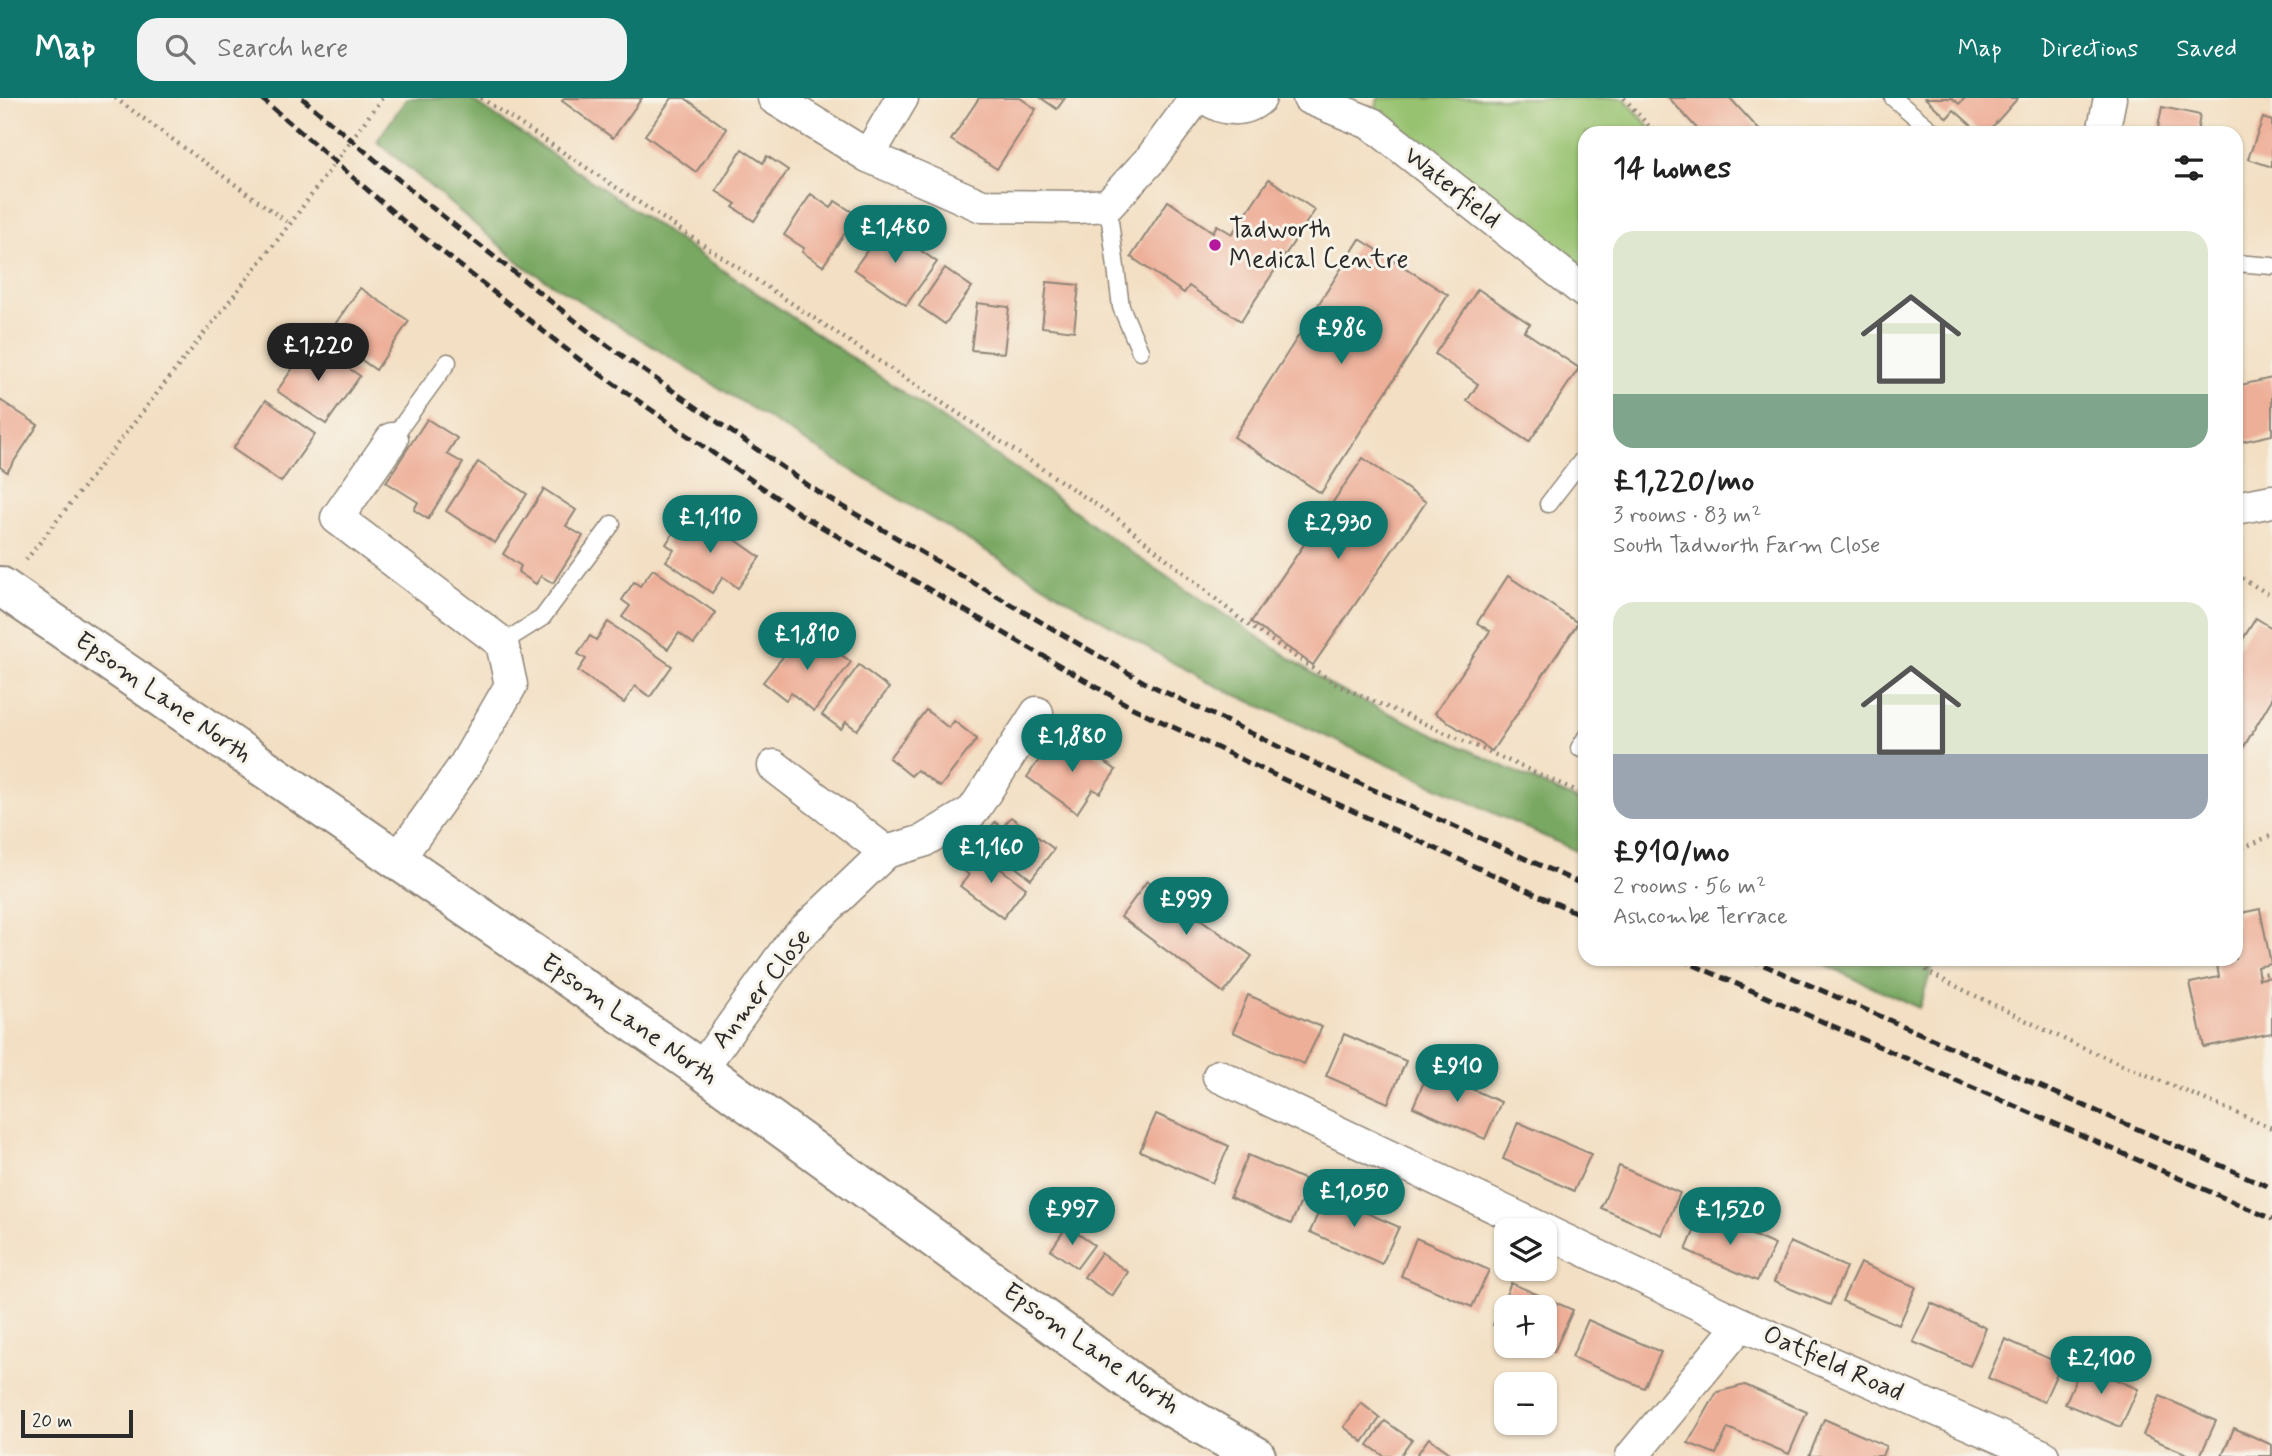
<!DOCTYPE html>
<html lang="en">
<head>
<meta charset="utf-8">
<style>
	body { margin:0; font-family:Mynerve,sans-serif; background:#f2f2f2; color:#222; height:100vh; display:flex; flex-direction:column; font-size:26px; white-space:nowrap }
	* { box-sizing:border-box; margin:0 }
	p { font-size:23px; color:#767676 }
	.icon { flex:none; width:38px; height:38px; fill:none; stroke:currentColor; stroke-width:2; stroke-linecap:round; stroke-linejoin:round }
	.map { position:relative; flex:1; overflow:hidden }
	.sheet { position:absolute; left:1578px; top:28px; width:665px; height:840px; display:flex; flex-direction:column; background:#fff; border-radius:21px; box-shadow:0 2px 5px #0004 }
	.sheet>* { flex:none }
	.controls { position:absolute; left:1494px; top:1120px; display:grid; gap:14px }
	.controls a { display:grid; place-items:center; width:63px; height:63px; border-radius:14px; background:#fff; box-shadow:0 2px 5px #0004; font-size:35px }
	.scale { position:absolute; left:21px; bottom:18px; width:112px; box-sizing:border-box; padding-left:7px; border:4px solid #2b2b2b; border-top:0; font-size:19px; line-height:24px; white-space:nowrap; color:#2b2b2b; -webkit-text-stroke:5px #f7f3e8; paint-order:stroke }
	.price { position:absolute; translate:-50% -60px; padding:0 16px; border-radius:24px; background:#0f766e; color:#fff; font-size:23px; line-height:46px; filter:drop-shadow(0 2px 4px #0008) }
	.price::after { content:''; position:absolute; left:50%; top:42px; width:21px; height:16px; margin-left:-10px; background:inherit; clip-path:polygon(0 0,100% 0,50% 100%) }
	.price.selected { background:#222; color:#fff }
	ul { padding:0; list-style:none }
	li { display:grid; align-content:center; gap:14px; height:371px; padding:0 35px }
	li span { display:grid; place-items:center; height:217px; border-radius:21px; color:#555 }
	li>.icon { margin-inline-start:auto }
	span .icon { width:126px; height:126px; fill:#fffc; stroke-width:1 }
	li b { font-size:30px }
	h2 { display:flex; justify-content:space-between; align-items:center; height:84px; padding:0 35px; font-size:30px }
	header { display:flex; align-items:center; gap:42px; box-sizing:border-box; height:98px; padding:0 35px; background:#0f766e; color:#fff }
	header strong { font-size:33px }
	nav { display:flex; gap:38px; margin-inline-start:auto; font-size:24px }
	.search { width:490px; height:63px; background:#f2f2f2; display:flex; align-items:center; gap:18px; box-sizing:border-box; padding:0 24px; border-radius:21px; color:#767676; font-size:26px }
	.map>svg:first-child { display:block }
	.green { fill:#97c26f; stroke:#61764d; stroke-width:2 }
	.forest { fill:#79a862; stroke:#526a46; stroke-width:2 }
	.building { fill:#eeaf98 }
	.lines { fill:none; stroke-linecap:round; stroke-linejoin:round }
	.lane-casing { stroke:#8f8577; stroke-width:19 }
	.street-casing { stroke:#8f8577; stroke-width:35 }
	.secondary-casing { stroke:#8f8577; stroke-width:42 }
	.path { stroke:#8f8577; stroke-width:4.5; stroke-dasharray:2 5; stroke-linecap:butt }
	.lane { stroke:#fff; stroke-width:16 }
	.street { stroke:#fff; stroke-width:32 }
	.secondary { stroke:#fff; stroke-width:38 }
	.rail { stroke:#2b2b2b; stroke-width:5; stroke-dasharray:10 5; stroke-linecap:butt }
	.poi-dot { fill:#b5179e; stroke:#f7f3e8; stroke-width:2.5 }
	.labels { text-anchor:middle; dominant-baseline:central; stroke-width:6; stroke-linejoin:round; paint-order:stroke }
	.street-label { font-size:26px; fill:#2b2b2b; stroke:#f7f3e8 }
	.poi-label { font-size:26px; fill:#2b2b2b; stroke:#f7f3e8; text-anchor:start }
</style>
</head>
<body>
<header>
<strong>Map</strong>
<div class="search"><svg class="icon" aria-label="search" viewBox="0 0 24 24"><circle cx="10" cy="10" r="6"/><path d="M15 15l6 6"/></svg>Search here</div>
<nav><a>Map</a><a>Directions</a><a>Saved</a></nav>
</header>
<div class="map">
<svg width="2272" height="1358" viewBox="0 0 2272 1358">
	<rect width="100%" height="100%" fill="#f7f3e8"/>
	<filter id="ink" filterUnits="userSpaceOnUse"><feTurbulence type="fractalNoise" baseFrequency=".0143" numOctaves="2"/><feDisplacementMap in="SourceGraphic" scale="14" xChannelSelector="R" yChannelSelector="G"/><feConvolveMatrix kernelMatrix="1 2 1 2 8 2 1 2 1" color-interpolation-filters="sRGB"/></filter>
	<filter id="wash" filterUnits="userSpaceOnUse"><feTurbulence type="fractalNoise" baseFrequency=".00686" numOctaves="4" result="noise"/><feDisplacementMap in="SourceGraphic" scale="28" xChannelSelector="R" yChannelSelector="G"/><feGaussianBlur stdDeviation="1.57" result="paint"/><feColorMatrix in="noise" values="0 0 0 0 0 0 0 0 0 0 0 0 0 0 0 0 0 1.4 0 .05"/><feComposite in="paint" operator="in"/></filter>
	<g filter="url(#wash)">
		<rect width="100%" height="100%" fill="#f3dfc3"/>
		<!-- green -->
		<path class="green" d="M1378 0H1624L1655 35H1586L1585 195 1372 26Z"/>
		<!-- forest -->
		<g class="forest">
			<path d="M407 0H469L1019 373 1136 458 1335 590 1585 706V757L1199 580 864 380 525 169 377 43Z"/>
			<path d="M1811 861H1920L1933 867 1919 910Z"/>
		</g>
		<g id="blocks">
			<!-- building -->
			<g class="building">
				<path d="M564 0H642L613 40 562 3Z"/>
				<path d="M672 0H685L727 31 696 74 645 37Z"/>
				<path d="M979 0H1020L1036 11 997 71 951 42Z"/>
				<path d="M1041 0H1065L1057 11Z"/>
				<path d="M1669 0H1730L1762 35H1701Z"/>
				<path d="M1925 0H1952L1959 6 1965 0H2018L1987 35H1980L1954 12 1947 20Z"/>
				<path d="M2162 9 2200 17 2197 35H2157Z"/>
				<path d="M2263 20 2272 23V69L2248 61Z"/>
				<path d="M742 51 763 65 767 58 788 72 754 123 733 109 736 106 716 93Z"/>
				<path d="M1269 81 1315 112 1241 223 1189 188 1184 195 1131 159 1168 103 1213 134 1217 127 1232 136Z"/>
				<path d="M811 96 831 110 835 103 857 117 823 168 802 154 804 150 784 137Z"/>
				<path d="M885 127 937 164 906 207 854 171Z"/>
				<path d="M1360 141 1448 197 1321 395 1234 339Z"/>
				<path d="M945 170 972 189 945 226 919 208Z"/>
				<path d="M1047 184 1079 187 1074 233 1042 229Z"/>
				<path d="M360 190 409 223 376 272 327 238Z"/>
				<path d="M1478 191 1530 226 1524 233 1579 270 1529 344 1467 303 1478 286 1435 256Z"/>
				<path d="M977 205 1009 209 1004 255 971 252Z"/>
				<path d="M311 244 360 278 326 326 277 293Z"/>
				<path d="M2272 280V337L2236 345V288Z"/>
				<path d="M0 302 38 327 7 374 0 369Z"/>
				<path d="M266 302 315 336 281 384 233 351Z"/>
				<path d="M427 321 457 340 447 356 463 365 428 421 414 412 418 404 386 384Z"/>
				<path d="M1363 360 1426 404 1313 567 1251 524Z"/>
				<path d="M478 364 527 396 495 445 446 413Z"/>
				<path d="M544 391 576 412 566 428 583 438 553 485 541 478 536 486 518 474 521 468 503 456Z"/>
				<path d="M697 415 760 459 738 490 723 479 712 495 666 463 674 452 666 446 678 428 684 432Z"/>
				<path d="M653 471 716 515 694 546 679 535 668 551 622 519 630 508 622 502 634 484 640 488Z"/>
				<path d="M1508 478 1578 525 1492 653 1435 615 1490 533 1477 525Z"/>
				<path d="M2256 520 2272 530V601L2236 662V552Z"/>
				<path d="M608 524 672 568 650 599 635 588 624 605 578 573 586 561 578 556 590 538 596 542Z"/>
				<path d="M801 536 823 554 828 547 851 564 814 613 791 595 786 602 763 584Z"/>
				<path d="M859 567 889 590 857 632 846 624 841 631 822 617Z"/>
				<path d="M926 612 949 630 954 623 977 641 940 689 917 672 911 678 889 660Z"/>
				<path d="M1067 637 1116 672 1100 695 1093 691 1077 715 1027 679 1043 656 1051 661Z"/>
				<path d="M1011 719 1054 751 1031 781 981 743 995 724 1002 730Z"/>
				<path d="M977 753 1026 790 1003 820 960 788 969 777 962 771Z"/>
				<path d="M1147 783 1252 858 1224 895 1121 819Z"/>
				<path d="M2260 811 2271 866 2257 869 2259 881 2272 879V935L2204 949 2190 885 2219 879 2216 861H2236V816Z"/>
				<path d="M1248 897 1322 929 1304 966 1233 934Z"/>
				<path d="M1344 936 1406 963 1388 1005 1326 978Z"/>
				<path d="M1429 972 1501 1004 1485 1041 1413 1009Z"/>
				<path d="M1156 1016 1229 1048 1212 1085 1140 1053Z"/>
				<path d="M1518 1024 1591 1056 1574 1093 1503 1061Z"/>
				<path d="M1248 1057 1310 1084 1291 1126 1230 1099Z"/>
				<path d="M1619 1068 1680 1095 1662 1137 1601 1110Z"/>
				<path d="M1326 1097 1399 1129 1382 1166 1310 1134Z"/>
				<path d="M1702 1115 1775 1147 1757 1183 1686 1152Z"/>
				<path d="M1067 1128 1094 1147 1077 1170 1051 1152Z"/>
				<path d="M1416 1140 1489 1172 1472 1209 1401 1178Z"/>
				<path d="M1790 1144 1846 1169 1830 1207 1774 1184Z"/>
				<path d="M1101 1155 1128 1174 1112 1198 1084 1179Z"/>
				<path d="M1860 1165 1916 1189 1899 1227 1842 1203Z"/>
				<path d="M1511 1185 1573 1212 1554 1254 1540 1248H1545V1209H1507V1233L1493 1227Z"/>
				<path d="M1931 1205 1986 1230 1970 1268 1913 1244Z"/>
				<path d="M1588 1222 1661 1254 1644 1290 1572 1259Z"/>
				<path d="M2005 1241 2061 1266 2044 1304 1988 1280Z"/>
				<path d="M2082 1267 2138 1291 2121 1329 2065 1306Z"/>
				<path d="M1745 1287 1807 1314 1789 1356 1728 1330 1716 1356 1688 1345 1717 1294Z"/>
				<path d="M2160 1298 2216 1323 2200 1358H2192L2143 1337Z"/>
				<path d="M1361 1305 1380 1320 1363 1344 1344 1329Z"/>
				<path d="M1824 1321 1886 1348 1882 1358H1809Z"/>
				<path d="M1385 1323 1412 1342 1400 1358H1384L1368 1347Z"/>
				<path d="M2234 1330 2272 1347V1358H2222Z"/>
				<path d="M1429 1340 1454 1358H1416Z"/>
			</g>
		</g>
	</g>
	<g filter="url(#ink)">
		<use href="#blocks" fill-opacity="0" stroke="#8f8577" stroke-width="2"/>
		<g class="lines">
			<!-- lane casing -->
			<g class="lane-casing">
				<g id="lane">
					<path d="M1893 0 1935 35"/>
					<path d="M1108 107 1121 209 1140 253"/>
					<path d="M2236 165 2272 168"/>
					<path d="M392 341 448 264"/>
					<path d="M1548 406 1586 357"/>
					<path d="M502 545 542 520 612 426"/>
					<path d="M1586 639 1579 650 1586 653"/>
				</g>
			</g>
			<!-- street casing -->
			<g class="street-casing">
				<g id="street">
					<path d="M774 0 868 58 982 108 1077 109 1108 107 1150 62 1196 0"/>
					<path d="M1207 0C1223 13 1245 14 1260 0"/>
					<path d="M1309 0 1372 26 1586 195"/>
					<path d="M2103 35 2110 0"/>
					<path d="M868 58 902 0"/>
					<path d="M392 341 337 420 502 545 511 587 465 667 398 761"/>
					<path d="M2236 410 2272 403"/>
					<path d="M774 668 886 754 923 743 973 713 1037 615"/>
					<path d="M701 971 792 844 886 754"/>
					<path d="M1219 978 1544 1132"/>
					<path d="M1545 1133 1741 1226"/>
					<path d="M1632 1358 1741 1226 2043 1358"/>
				</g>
			</g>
			<!-- secondary casing -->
			<g class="secondary-casing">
				<path id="secondary" d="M0 488 701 971 1145 1294 1256 1358"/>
			</g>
			<!-- path -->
			<g class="path">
				<path d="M115 0 290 126"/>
				<path d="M481 0 1118 421 1244 524 1337 587 1586 697"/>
				<path d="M1624 0 1655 35"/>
				<path d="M2266 0 2272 2"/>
				<path d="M26 462 290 126 382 0"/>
				<path d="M2236 477 2272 498"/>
				<path d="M2236 753 2272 737"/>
				<path d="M1917 861 1929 875 2076 947 2272 1030"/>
				<path d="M2258 878 2272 874"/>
			</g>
			<!-- lane -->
			<use href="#lane" class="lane"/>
			<!-- street -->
			<use href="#street" class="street"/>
			<!-- secondary -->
			<use href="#secondary" class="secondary"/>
			<!-- rail -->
			<g class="rail">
				<path d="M261 0 407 126 580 262 803 418 1131 609 1289 684 1586 819"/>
				<path d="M302 0 425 104 597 240 818 394 1144 584 1301 659 1586 788"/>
				<path d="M1680 861 2272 1121"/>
				<path d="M1750 861 2272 1090"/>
			</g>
		</g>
	</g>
	<!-- markers -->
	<circle class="poi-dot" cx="1215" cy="147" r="7"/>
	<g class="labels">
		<!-- street labels -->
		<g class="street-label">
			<text transform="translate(1452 90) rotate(38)">Waterfield</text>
			<text transform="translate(163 600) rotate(35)">Epsom Lane North</text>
			<text transform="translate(762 891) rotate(-52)">Anmer Close</text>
			<text transform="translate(629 922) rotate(35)">Epsom Lane North</text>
			<text transform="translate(1091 1251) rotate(35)">Epsom Lane North</text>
			<text transform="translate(1833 1266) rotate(24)">Oatfield Road</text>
		</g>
		<!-- poi labels -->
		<g class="poi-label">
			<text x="1229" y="132">Tadworth<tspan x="1229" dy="30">Medical Centre</tspan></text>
		</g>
	</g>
</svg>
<div class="controls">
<a><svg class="icon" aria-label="layers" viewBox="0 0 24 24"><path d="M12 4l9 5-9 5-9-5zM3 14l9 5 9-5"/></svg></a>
<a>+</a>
<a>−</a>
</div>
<div class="scale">20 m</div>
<b class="price" style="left:895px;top:167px">£1,480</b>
<b class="price" style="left:1341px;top:268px">£986</b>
<b class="price selected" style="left:318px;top:285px">£1,220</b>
<b class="price" style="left:710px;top:457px">£1,110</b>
<b class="price" style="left:1338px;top:463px">£2,930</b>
<b class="price" style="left:807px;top:574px">£1,810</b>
<b class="price" style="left:1072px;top:676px">£1,880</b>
<b class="price" style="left:991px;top:787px">£1,160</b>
<b class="price" style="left:1186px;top:839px">£999</b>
<b class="price" style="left:1457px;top:1006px">£910</b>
<b class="price" style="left:1354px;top:1131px">£1,050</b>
<b class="price" style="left:1072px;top:1149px">£997</b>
<b class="price" style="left:1730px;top:1149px">£1,520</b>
<b class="price" style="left:2101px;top:1298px">£2,100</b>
<section class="sheet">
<h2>14 homes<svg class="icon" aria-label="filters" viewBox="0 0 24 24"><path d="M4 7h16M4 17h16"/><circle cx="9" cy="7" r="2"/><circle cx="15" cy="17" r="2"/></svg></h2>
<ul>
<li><span style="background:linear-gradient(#dfe7d0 75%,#7fa58c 0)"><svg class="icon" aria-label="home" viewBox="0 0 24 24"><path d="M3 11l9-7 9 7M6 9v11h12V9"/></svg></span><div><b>£1,220/mo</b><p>3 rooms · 83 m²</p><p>South Tadworth Farm Close</p></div></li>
<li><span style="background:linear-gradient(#dfe7d0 70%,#9aa5b1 0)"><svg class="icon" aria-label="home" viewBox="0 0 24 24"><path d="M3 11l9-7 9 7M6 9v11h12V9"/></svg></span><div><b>£910/mo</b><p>2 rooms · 56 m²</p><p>Ashcombe Terrace</p></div></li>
</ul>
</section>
</div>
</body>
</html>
